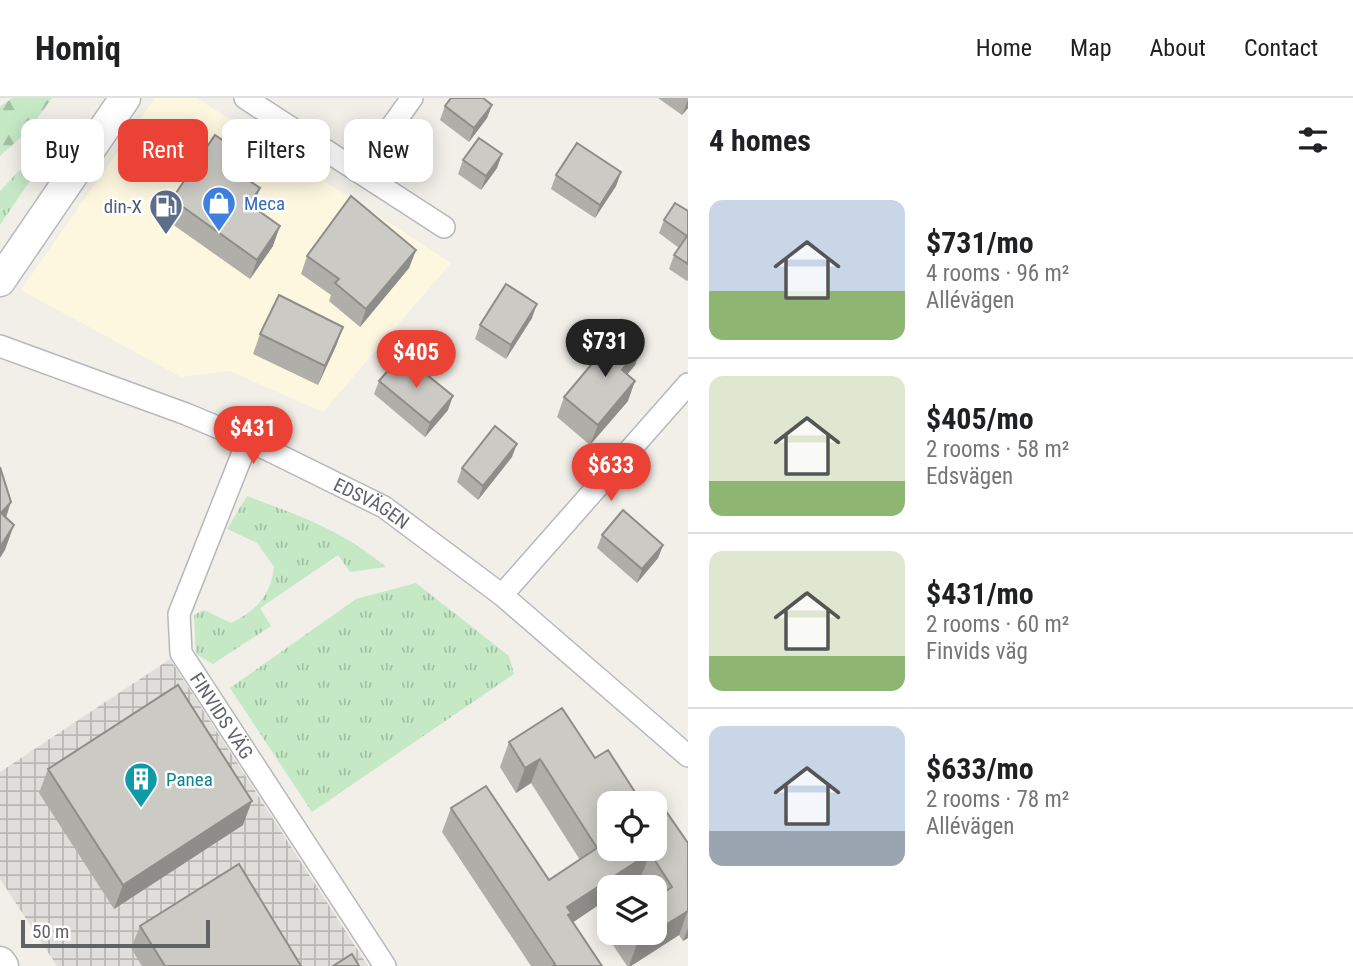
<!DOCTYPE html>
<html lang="en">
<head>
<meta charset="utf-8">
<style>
	body { margin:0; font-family:"Roboto Condensed",sans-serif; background:#f6f6f6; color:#202124; height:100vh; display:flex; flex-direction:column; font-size:26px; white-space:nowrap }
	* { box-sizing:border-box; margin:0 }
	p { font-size:23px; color:#757577 }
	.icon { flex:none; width:38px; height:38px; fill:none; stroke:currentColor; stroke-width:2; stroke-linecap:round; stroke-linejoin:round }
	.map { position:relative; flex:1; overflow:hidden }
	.panel { display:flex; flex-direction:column; background:#fff; width:665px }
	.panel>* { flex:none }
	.banner { position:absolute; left:21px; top:21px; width:562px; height:63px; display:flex; gap:14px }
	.buttons { position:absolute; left:597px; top:693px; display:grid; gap:14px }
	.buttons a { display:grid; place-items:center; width:70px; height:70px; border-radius:14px; background:#fff; box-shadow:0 4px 18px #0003; font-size:35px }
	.scale { position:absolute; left:21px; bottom:18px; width:189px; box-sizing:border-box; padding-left:7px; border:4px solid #5f6368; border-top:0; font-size:19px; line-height:24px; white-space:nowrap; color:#5f6368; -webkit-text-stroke:5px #fff; paint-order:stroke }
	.price { position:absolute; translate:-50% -60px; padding:0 16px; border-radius:24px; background:#ea4335; color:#fff; font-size:23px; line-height:46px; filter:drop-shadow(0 2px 4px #0008) }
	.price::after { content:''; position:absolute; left:50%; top:42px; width:21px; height:16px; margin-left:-10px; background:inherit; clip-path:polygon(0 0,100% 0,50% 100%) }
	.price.on { background:#222; color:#fff }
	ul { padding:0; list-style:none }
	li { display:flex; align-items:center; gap:21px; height:175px; padding:0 21px }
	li+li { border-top:2px solid #e0e0e0 }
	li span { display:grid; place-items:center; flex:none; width:196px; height:140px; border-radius:14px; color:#555 }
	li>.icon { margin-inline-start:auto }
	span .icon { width:84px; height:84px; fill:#fffc; stroke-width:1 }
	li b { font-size:30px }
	h2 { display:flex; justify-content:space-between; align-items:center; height:84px; padding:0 21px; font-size:30px }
	.pill { padding:0 24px; border-radius:14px; background:#fff; box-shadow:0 4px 18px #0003; font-size:24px; line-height:63px }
	.pill.on { background:#ea4335; color:#fff }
	header { display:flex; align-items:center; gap:42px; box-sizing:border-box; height:98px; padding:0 35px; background:#fff; border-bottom:2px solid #e0e0e0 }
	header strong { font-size:33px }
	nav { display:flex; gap:38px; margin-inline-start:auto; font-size:24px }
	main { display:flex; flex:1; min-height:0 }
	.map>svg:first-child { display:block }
	.commercial { fill:#fef7e0 }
	.industrial { fill:url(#industrial-grid) }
	.grass { fill:url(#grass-tufts) }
	.forest { fill:url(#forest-firs) }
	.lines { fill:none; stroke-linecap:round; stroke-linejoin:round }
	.street-casing { stroke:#b5b8bc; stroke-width:24 }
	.secondary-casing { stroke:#b6babf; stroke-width:33 }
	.street { stroke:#fff; stroke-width:21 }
	.secondary { stroke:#fff; stroke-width:30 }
	.wall { fill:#afaea9 }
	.shaded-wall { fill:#8f8d8a }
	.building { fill:#cccac5; stroke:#8f8d8a; stroke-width:2 }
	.labels { text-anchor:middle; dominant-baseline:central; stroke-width:5; stroke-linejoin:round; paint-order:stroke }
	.shop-label { font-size:19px; fill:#366cbe; stroke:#fff; text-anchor:start }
	.service-label { font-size:19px; fill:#4e5e75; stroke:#fff; text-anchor:end }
	.street-label { font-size:19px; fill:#5f6368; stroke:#fff }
	.culture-label { font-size:19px; fill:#0d838f; stroke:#fff; text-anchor:start }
</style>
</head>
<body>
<header>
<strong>Homiq</strong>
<nav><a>Home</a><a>Map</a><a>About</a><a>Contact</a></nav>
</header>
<main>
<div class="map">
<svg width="688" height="868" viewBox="0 0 688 868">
	<defs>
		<pattern id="industrial-grid" width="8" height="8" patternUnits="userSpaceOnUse" patternTransform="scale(1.75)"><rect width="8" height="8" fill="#e0deda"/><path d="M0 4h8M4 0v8" fill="none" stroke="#b9b8b5"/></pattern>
		<pattern id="grass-tufts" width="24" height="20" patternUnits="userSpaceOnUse" patternTransform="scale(1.75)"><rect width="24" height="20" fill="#c5e8c5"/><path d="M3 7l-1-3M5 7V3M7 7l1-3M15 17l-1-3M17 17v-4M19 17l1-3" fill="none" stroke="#a3c0a4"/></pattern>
		<pattern id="forest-firs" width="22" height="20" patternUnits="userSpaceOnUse" patternTransform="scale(1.75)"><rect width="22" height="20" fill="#c5e8c5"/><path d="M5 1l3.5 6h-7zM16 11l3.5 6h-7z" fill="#a3c0a4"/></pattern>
	</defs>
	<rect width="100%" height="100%" fill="#f1efe8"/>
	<!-- commercial -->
	<path class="commercial" d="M155 0H197L451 165 323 314 230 273 181 279 21 192Z"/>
	<!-- industrial -->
	<path class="industrial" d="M170 561 368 868H57L0 781V674Z"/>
	<!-- grass -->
	<g class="grass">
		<path d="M55 35 59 40 0 127V93Z"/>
		<path d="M247 398C300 418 342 432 386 469L350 474 338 457 260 510 271 528 213 566 196 556 194 517 204 512 231 525C256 513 271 497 274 469L257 445 227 431Z"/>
		<path d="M416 485 509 558 514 576 312 714 230 590 356 501Z"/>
	</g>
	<!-- forest -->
	<path class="forest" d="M12 0H52L28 33 0 58V9Z"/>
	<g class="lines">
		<!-- street casing -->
		<g class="street-casing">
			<g id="street">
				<path d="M245 0 444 129"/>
				<path d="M359 74 412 0"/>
				<path id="s1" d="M0 248 186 316 248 342 384 409 502 497 688 658"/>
				<path id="s2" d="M248 342 179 516 181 555 385 868"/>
				<path d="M502 497 688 286"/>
			</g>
		</g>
		<!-- secondary casing -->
		<g class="secondary-casing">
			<g id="secondary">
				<path d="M0 183 125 0"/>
				<path d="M0 864 3 868"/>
			</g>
		</g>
		<!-- street -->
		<use href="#street" class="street"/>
		<!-- secondary -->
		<use href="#secondary" class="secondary"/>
	</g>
	<!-- wall -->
	<g class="wall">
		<path d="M658 0H688V10L682 17Z"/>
		<path d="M492 7 487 20 469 44 440 22 445 8Z"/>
		<path d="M502 56 497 70 481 92 458 76 463 62Z"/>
		<path d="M256 65 250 83 253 109 273 148 250 181 165 121 172 101Z"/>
		<path d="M621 74 616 88 595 120 551 91 556 77Z"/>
		<path d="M688 113V182L687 183 669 171 674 157 679 150 659 135 664 122Z"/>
		<path d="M416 152 409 170 360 229 329 203 331 197 301 176 307 158Z"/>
		<path d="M532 220 506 261 475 241 480 227Z"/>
		<path d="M343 229 336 248 318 287 253 256 260 236Z"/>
		<path d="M642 248 635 267 627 277 628 303 590 347 557 319 564 299Z"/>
		<path d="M379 283 448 312 425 339 374 296Z"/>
		<path d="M512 359 478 402 457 384 462 370Z"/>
		<path d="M602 437 663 447 658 460 637 485 597 450Z"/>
		<path d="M562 610 609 705 688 745V840L683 843 679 837 631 868H627L613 847 617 835H654V789H647L641 779 573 824 602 868H531L442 734 451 710 549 782 580 762 531 685 516 695 500 669 509 644Z"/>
		<path d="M48 671 243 727 114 811 39 695Z"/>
		<path d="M140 828 301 868H142L131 850Z"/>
	</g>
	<!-- shaded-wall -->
	<g class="shaded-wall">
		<path d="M688 2V10L682 17Z"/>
		<path d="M492 7 487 20 469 44 474 30Z"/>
		<path d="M502 56 497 70 481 92 486 78Z"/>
		<path d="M256 65 249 84 247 81Z"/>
		<path d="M621 74 616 88 595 120 600 107Z"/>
		<path d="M260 90 253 110 249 106Z"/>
		<path d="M280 128 273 148 250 181 257 162Z"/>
		<path d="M416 152 409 170 360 229 366 211Z"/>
		<path d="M537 206 532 220 506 261 511 247Z"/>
		<path d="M343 229 336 248 318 287 325 268Z"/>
		<path d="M642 248 635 267 615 291 622 272Z"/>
		<path d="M635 283 628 303 590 347 598 327Z"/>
		<path d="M453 298 448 312 425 339 430 325Z"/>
		<path d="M517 346 512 359 478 402 483 388Z"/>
		<path d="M11 404 3 429 1 415Z"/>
		<path d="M14 427 5 452 0 460V449Z"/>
		<path d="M663 447 658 460 637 485 642 471Z"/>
		<path d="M540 661 531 685 516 695 525 670Z"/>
		<path d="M252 703 243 727 114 811 123 787Z"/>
		<path d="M650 755 641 779 626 789H609V800L566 829 567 809Z"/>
		<path d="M688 812 679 837 631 868H629L637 846Z"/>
		<path d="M688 830V840L683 843Z"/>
	</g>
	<!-- building -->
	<g class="building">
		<path d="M451 0H483L492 7 474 30 445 8Z"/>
		<path d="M215 37 256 65 247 81 260 90 249 106 280 128 257 162 172 101Z"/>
		<path d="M479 40 502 56 486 78 463 62Z"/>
		<path d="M577 45 621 74 600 107 556 77Z"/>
		<path d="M351 98 416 152 366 211 335 185 339 181 307 158Z"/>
		<path d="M675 105 688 113V166L674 157 687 138 664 122Z"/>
		<path d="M506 186 537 206 511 247 480 227Z"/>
		<path d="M279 197 343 229 325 268 260 236Z"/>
		<path d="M622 230 642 248 622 272 635 283 598 327 564 299Z"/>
		<path d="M397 262 426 276 453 298 430 325 379 283Z"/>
		<path d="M495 328 517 346 483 388 462 370Z"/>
		<path d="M0 369 11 404 1 415 14 427 0 449Z"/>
		<path d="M623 412 663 447 642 471 602 437Z"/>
		<path d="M178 587 252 703 123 787 48 671Z"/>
		<path d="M562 610 595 660 608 652 642 705H609V751H654V705H647L656 699 688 745V813L654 834V801L672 789 650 755 567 809 571 815 568 817 602 868H553L555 866 451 710 486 688 549 782 597 750 540 661 525 670 509 644Z"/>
		<path d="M239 766 301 868H165L140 828Z"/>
		<path d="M630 835H653L637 846Z"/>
		<path d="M352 856 359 868H333Z"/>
	</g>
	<!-- icons -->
	<defs>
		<g id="shop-pin" transform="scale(1.75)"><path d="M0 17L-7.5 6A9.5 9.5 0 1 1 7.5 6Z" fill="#3f7fe0" stroke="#fff"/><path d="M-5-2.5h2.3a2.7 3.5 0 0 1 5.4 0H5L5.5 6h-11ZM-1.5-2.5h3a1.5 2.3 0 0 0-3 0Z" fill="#fff"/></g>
		<g id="fuel-pin" transform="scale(1.75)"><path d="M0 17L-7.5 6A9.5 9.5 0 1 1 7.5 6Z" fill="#5c6f8a" stroke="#fff"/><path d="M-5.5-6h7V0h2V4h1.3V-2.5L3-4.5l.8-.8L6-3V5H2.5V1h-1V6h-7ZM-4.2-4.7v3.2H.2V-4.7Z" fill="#fff"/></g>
		<g id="building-pin" transform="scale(1.75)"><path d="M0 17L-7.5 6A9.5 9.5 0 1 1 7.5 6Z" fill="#0f9aa8" stroke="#fff"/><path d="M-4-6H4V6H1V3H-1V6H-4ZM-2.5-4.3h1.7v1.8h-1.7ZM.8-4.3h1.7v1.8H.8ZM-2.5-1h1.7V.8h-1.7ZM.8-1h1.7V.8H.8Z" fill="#fff"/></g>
	</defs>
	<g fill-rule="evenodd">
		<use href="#shop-pin" x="219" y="105"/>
		<use href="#fuel-pin" x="166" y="108"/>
		<use href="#building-pin" x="141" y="681"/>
	</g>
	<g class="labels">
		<!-- shop labels -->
		<g class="shop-label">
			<text x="244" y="105">Meca</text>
		</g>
		<!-- service labels -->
		<g class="service-label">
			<text x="142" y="108">din-X</text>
		</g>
		<!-- street labels -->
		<g class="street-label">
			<text stroke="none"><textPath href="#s1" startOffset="404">EDSVÄGEN</textPath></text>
			<text stroke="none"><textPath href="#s2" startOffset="301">FINVIDS VÄG</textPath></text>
		</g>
		<!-- culture labels -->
		<g class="culture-label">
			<text x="166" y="681">Panea</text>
		</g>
	</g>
</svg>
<div class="buttons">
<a><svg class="icon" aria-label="locate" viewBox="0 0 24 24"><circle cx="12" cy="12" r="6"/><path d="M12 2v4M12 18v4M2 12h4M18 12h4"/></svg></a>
<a><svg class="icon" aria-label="layers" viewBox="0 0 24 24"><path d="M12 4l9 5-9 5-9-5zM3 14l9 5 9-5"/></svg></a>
</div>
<div class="scale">50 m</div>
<b class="price on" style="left:605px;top:281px">$731</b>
<b class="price" style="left:416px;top:292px">$405</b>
<b class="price" style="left:253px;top:368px">$431</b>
<b class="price" style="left:611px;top:405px">$633</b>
<div class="banner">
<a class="pill">Buy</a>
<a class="pill on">Rent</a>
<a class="pill">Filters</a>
<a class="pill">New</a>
</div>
</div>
<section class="panel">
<h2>4 homes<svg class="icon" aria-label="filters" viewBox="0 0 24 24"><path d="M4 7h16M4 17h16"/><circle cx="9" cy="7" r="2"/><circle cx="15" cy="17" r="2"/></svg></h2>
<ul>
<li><span style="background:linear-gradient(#c9d6e8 65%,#8fb573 0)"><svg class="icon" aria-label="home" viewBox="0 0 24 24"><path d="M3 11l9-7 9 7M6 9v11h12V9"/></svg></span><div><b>$731/mo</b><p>4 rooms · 96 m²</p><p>Allévägen</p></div></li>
<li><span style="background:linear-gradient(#dfe7d0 75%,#8fb573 0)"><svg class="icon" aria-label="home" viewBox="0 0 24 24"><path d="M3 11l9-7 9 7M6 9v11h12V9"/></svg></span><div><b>$405/mo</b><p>2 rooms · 58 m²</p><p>Edsvägen</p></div></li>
<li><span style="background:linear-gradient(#dfe7d0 75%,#8fb573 0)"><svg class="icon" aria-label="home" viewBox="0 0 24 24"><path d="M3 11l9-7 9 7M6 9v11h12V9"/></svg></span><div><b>$431/mo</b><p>2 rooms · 60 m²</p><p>Finvids väg</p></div></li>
<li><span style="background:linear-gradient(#c9d6e8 75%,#9aa5b1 0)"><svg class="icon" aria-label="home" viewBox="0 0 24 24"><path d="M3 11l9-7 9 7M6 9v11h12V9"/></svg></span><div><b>$633/mo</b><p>2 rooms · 78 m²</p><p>Allévägen</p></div></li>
</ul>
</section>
</main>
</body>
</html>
